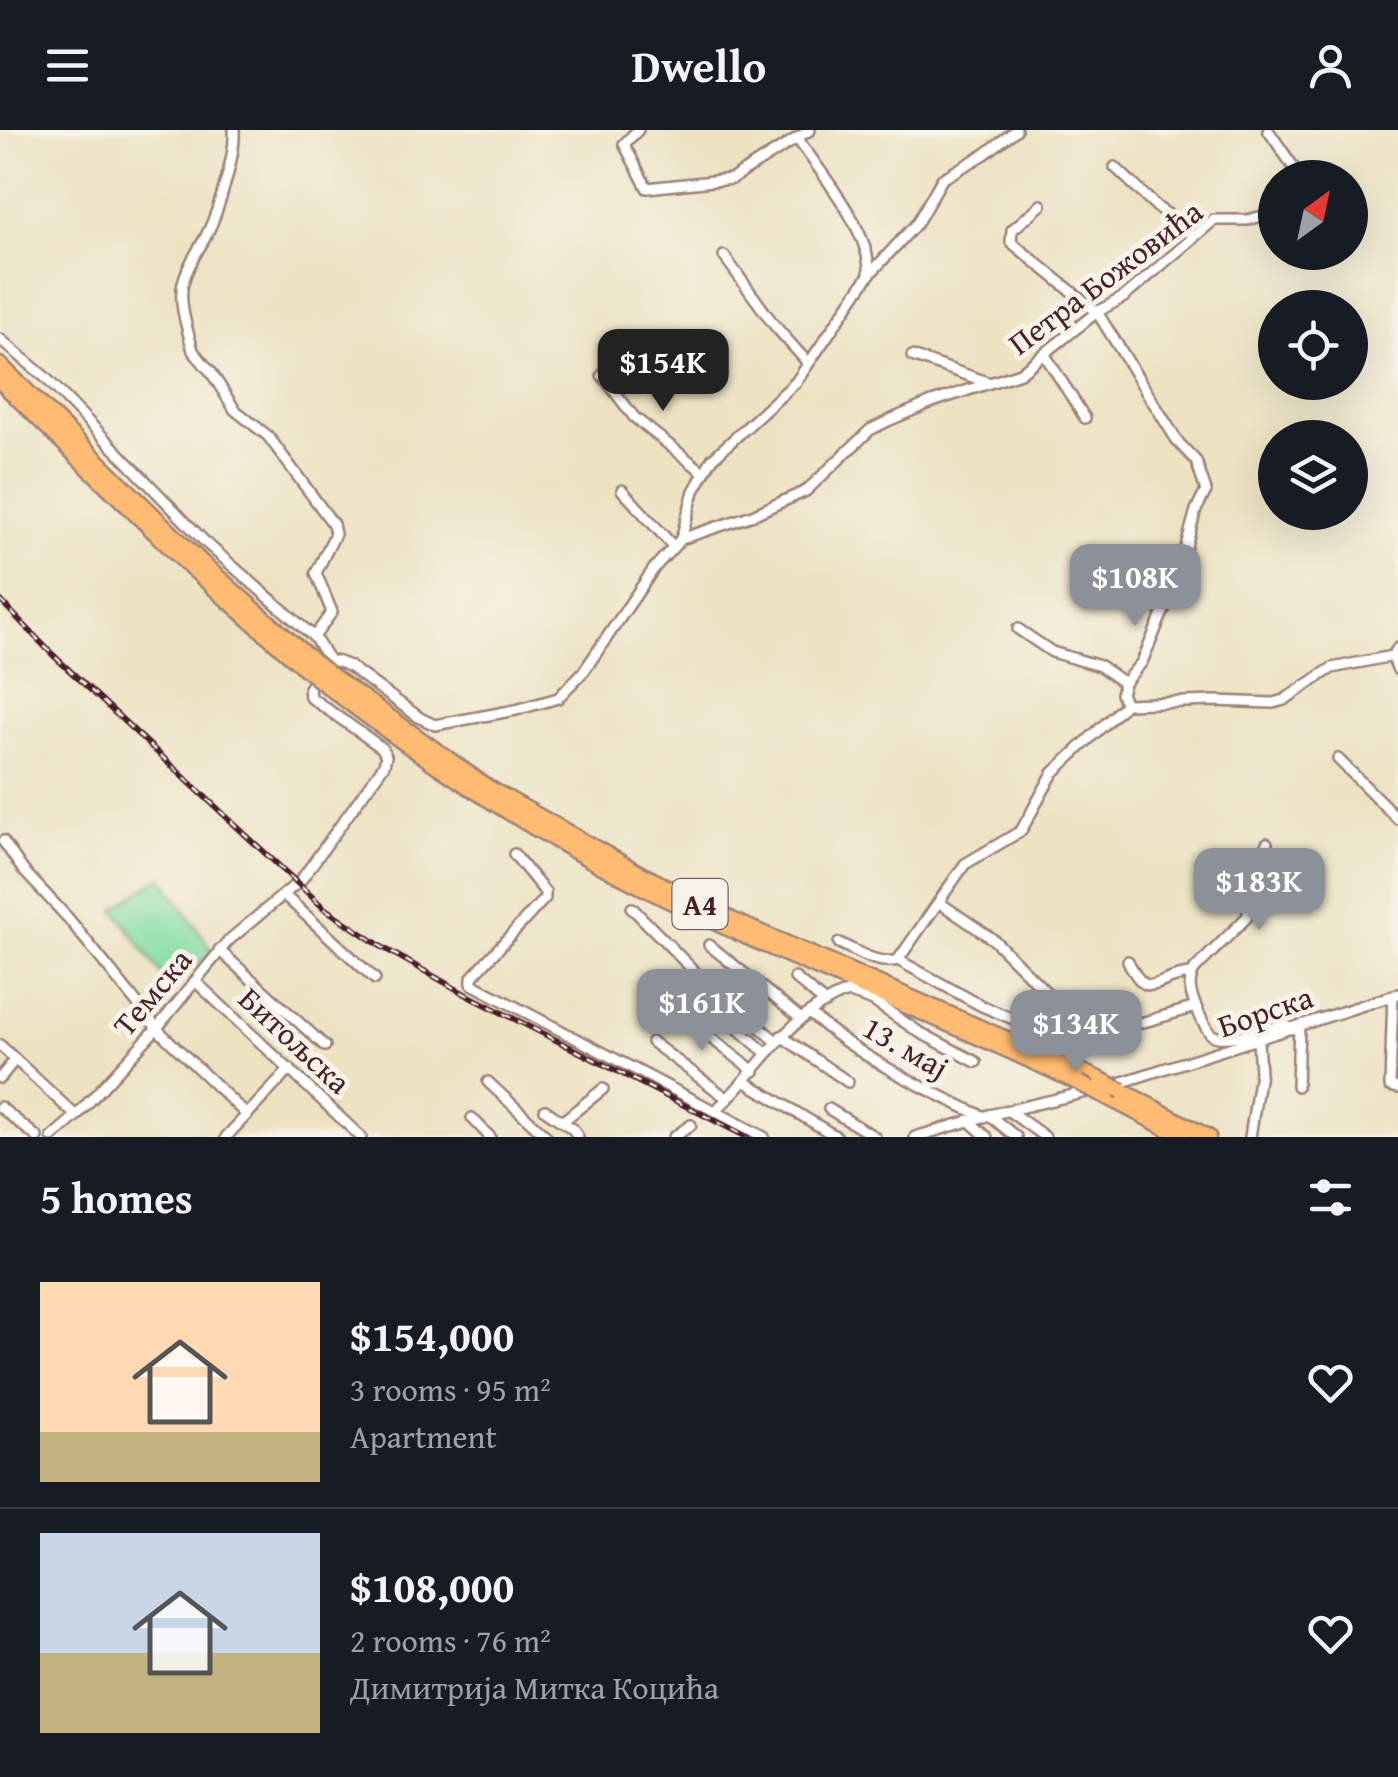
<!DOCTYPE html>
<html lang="en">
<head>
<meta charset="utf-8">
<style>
	body { margin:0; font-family:"Gentium Book Plus",serif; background:#242831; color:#f1f3f6; height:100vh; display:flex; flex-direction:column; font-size:38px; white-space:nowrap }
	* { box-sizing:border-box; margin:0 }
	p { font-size:32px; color:#9ea1a6 }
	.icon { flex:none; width:55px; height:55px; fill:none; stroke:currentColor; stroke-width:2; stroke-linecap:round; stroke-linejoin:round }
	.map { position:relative; height:1007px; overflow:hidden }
	.sheet { display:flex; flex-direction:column; background:#171b24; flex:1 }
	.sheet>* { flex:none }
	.needle { width:65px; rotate:33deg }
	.controls { position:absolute; left:1258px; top:30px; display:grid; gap:20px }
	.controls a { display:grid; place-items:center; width:110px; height:110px; border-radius:50%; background:#171b24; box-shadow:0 10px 40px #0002; font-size:50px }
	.price { position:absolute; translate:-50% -85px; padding:0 22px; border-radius:20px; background:#8c9099; color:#fff; font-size:32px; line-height:65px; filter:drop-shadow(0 2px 5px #0008) }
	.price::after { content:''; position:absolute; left:50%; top:60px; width:30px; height:22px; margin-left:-15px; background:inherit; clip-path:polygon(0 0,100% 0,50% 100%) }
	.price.on { background:#222; color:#fff }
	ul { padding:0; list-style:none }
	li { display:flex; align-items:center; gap:30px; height:250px; padding:0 40px }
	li+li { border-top:2px solid #363941 }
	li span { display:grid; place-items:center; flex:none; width:280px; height:200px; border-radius:0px; color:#555 }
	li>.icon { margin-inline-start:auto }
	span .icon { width:120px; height:120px; fill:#fffc; stroke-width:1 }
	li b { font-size:42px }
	h2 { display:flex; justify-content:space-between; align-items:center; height:120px; padding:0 40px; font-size:42px }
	header { display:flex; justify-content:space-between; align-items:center; height:130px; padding:0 40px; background:#171b24; font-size:45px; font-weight:700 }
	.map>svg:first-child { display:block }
	.green { fill:#82dda3; stroke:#667e67; stroke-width:2.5 }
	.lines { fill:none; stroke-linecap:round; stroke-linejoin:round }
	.minor-casing { stroke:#9c8177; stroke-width:14 }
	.highway-casing { stroke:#9c8177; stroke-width:19 }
	.minor { stroke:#fff; stroke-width:9 }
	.highway { stroke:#ffbb71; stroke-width:14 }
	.rail-casing { stroke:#4a1f2b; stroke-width:6 }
	.rail { stroke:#f7f3e8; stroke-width:2.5; stroke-dasharray:8; stroke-linecap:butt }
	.highway-bridge-casing { stroke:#9c8177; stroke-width:19; stroke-linecap:butt }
	.highway-bridge { stroke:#ffbb71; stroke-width:14 }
	.labels { text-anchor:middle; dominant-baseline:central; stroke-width:10; stroke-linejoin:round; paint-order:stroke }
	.shield { fill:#f7f3e8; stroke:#7e5f64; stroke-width:2.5 }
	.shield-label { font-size:30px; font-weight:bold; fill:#4a1f2b }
	.street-label { font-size:32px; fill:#4a1f2b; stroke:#f7f3e8 }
</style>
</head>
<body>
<header><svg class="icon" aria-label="menu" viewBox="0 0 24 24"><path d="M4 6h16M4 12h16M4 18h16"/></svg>Dwello<svg class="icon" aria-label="person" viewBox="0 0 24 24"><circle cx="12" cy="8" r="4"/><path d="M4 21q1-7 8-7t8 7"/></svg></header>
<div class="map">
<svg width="1398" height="1007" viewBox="0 0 1398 1007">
	<rect width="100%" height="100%" fill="#f7f3e8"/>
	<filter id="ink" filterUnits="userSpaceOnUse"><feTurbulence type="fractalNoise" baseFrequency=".01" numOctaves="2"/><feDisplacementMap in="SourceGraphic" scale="20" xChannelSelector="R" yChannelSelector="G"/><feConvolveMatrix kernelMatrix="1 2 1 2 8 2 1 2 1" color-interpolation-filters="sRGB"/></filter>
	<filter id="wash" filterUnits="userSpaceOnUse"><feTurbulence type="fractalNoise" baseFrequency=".0048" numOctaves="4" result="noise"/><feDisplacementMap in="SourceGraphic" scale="40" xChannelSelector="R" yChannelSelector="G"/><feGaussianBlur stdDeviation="2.25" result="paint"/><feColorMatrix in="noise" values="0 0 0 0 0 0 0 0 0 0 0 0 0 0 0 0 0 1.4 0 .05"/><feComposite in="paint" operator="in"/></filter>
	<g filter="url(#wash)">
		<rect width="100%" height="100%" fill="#ede3c3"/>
		<!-- green -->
		<path class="green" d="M161 747 214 823 169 855 115 779Z"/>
	</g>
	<g filter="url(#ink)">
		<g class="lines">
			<!-- minor casing -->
			<g class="minor-casing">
				<g id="minor">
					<path d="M234 0C236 24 218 82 207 104 199 120 187 135 183 153 178 174 188 200 193 221L211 242 235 280 268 306 333 394 335 404 316 443 332 482 314 507"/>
					<path d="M638 0 624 14 647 58 732 49 810 0"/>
					<path d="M1268 0 1301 48"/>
					<path d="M797 8C820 42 872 102 869 145"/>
					<path d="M1115 37 1158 78 1183 94 1193 107"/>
					<path d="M1041 75 1012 100 1011 112 1097 182 1178 312 1196 331 1206 361 1196 380 1177 449 1142 532 1124 553 1121 564 1126 574"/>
					<path d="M724 126 775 196 808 233"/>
					<path d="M0 209 45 247 205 412 314 507 329 530"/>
					<path d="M1045 225 1085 288"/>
					<path d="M912 226 987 252"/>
					<path d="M602 245 634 287 703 342"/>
					<path d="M622 360 673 416"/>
					<path d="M681 409 694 361 712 329 796 252 869 145 917 93 942 49 985 24 1016 0"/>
					<path d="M1018 499 1052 522 1100 536 1124 553"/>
					<path d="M1392 526 1398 540"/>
					<path d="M1338 629 1398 689"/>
					<path d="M3 711 23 740 68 788 160 902 247 985"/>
					<path d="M1267 713 1247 787 1195 839C1187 852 1190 862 1196 877 1200 885 1205 900 1212 905 1226 913 1269 898 1285 895L1292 899"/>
					<path d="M514 724 545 762V768L472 847V854L764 1007"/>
					<path d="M284 765 375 849"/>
					<path d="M940 773 994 810 1056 872"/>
					<path d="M632 778 696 843 776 911"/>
					<path d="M839 813C857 821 878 836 898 830"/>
					<path d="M709 815 800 888"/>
					<path d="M219 820 325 916"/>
					<path d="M898 830 965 734 1021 701 1053 643 1126 574 1215 571 1273 573 1284 570 1332 538 1392 526 1398 518"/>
					<path d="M898 830 982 876 1071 913 1196 877"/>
					<path d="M1128 831C1149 875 1156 846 1191 844"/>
					<path d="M795 848 825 873"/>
					<path d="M195 851 361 1007"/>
					<path d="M1393 865 1390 956 1398 958"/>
					<path d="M673 879 754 941"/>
					<path d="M720 883 766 923"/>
					<path d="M809 883C861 929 922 957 984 987"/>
					<path d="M781 906 848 952"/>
					<path d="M652 912 728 969"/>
					<path d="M0 915 76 986"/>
					<path d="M0 948 14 931"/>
					<path d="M488 952 547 1007"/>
					<path d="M746 952 837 1007"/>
					<path d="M1110 956 1398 864"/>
					<path d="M1297 956 1299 897"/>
					<path d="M0 977 37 1007"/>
					<path d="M829 979 875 1007"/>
					<path d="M545 980 573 999 578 1007"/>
					<path d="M715 981C761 939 785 886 847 862L873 871 919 902 976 932"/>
					<path d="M1009 981 1045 1007"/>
					<path d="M989 985 1016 1007"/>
					<path d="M472 988 490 1007"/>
					<path d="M968 990 987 1007"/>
					<path d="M563 991 603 959"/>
					<path d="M52 1007 76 986 157 898 228 811 301 750 384 635 386 626 382 618 310 567 309 558 326 532 336 531 349 536 420 588 435 595 516 580 558 568 584 541 655 437 681 409 750 386 806 361 870 300 890 290 932 272 1020 243 1097 182 1124 167 1214 90H1247L1275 83"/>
					<path d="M226 1007 290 939"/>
					<path d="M674 1007 691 995"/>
					<path d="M915 1007 989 985 1095 960"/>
					<path d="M1250 1007 1260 943 1258 911"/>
				</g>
			</g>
			<!-- highway casing -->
			<g class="highway-casing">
				<g id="highway">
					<path d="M0 235 202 433 306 525"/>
					<path d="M0 251 185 432 300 534"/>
					<path d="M328 543 487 657 641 744 734 791 1101 950"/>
					<path d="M321 551C424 631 532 702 648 760 789 831 937 884 1079 953"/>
					<path d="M1122 961 1208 1007"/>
					<path d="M1107 967 1184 1007"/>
				</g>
			</g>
			<!-- minor -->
			<use href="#minor" class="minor"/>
			<!-- highway -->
			<use href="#highway" class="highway"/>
			<!-- rail casing -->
			<g class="rail-casing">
				<path id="rail" d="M0 470 52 524 324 778 382 817 467 865 747 1007"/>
			</g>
			<!-- rail -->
			<use href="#rail" class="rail"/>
			<!-- highway-bridge casing -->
			<g class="highway-bridge-casing">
				<g id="highway-bridge">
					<path d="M306 525 328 543"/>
					<path d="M300 534 321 551"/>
					<path d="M1101 950 1122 961"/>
					<path d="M1079 953 1107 967"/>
				</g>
			</g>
			<!-- highway-bridge -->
			<use href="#highway-bridge" class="highway-bridge"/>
		</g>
	</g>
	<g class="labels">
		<!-- shield labels -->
		<rect class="shield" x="672.5" y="749" width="55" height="50" rx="8"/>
		<g class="shield-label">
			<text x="700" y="774">A4</text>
		</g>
		<!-- street labels -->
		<g class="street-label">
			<text transform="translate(1105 147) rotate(-37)">Петра Божовића</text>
			<text transform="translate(152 862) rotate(-50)">Темска</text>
			<text transform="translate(1265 881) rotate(-19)">Борска</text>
			<text transform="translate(295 910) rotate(43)">Битољска</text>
			<text transform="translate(906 917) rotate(30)">13. мај</text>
		</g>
	</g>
</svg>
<div class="controls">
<a><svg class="needle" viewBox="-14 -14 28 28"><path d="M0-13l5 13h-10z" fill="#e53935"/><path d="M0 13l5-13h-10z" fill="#9ea1a6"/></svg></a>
<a><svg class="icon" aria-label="locate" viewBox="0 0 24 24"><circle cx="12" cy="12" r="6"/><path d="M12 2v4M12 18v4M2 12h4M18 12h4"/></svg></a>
<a><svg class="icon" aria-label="layers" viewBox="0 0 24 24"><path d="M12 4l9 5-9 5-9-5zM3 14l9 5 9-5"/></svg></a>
</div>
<b class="price on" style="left:663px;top:284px">$154K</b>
<b class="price" style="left:1135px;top:499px">$108K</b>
<b class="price" style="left:1259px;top:803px">$183K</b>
<b class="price" style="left:702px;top:924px">$161K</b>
<b class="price" style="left:1076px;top:945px">$134K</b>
</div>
<section class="sheet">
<h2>5 homes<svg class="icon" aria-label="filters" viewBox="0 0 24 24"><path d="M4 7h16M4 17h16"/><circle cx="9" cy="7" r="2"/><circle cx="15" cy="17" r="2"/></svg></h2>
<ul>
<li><span style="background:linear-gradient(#ffd9b3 75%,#c2b280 0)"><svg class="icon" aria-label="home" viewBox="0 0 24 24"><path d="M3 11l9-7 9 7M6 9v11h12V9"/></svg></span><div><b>$154,000</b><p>3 rooms · 95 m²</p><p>Apartment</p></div><svg class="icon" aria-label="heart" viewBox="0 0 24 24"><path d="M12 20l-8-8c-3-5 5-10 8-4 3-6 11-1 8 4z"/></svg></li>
<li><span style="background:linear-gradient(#c9d6e8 60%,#c2b280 0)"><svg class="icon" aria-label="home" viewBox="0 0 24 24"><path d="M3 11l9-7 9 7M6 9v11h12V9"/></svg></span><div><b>$108,000</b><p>2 rooms · 76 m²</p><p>Димитрија Митка Коцића</p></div><svg class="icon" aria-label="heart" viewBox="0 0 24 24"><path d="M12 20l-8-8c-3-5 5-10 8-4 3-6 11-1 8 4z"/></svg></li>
</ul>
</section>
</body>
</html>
